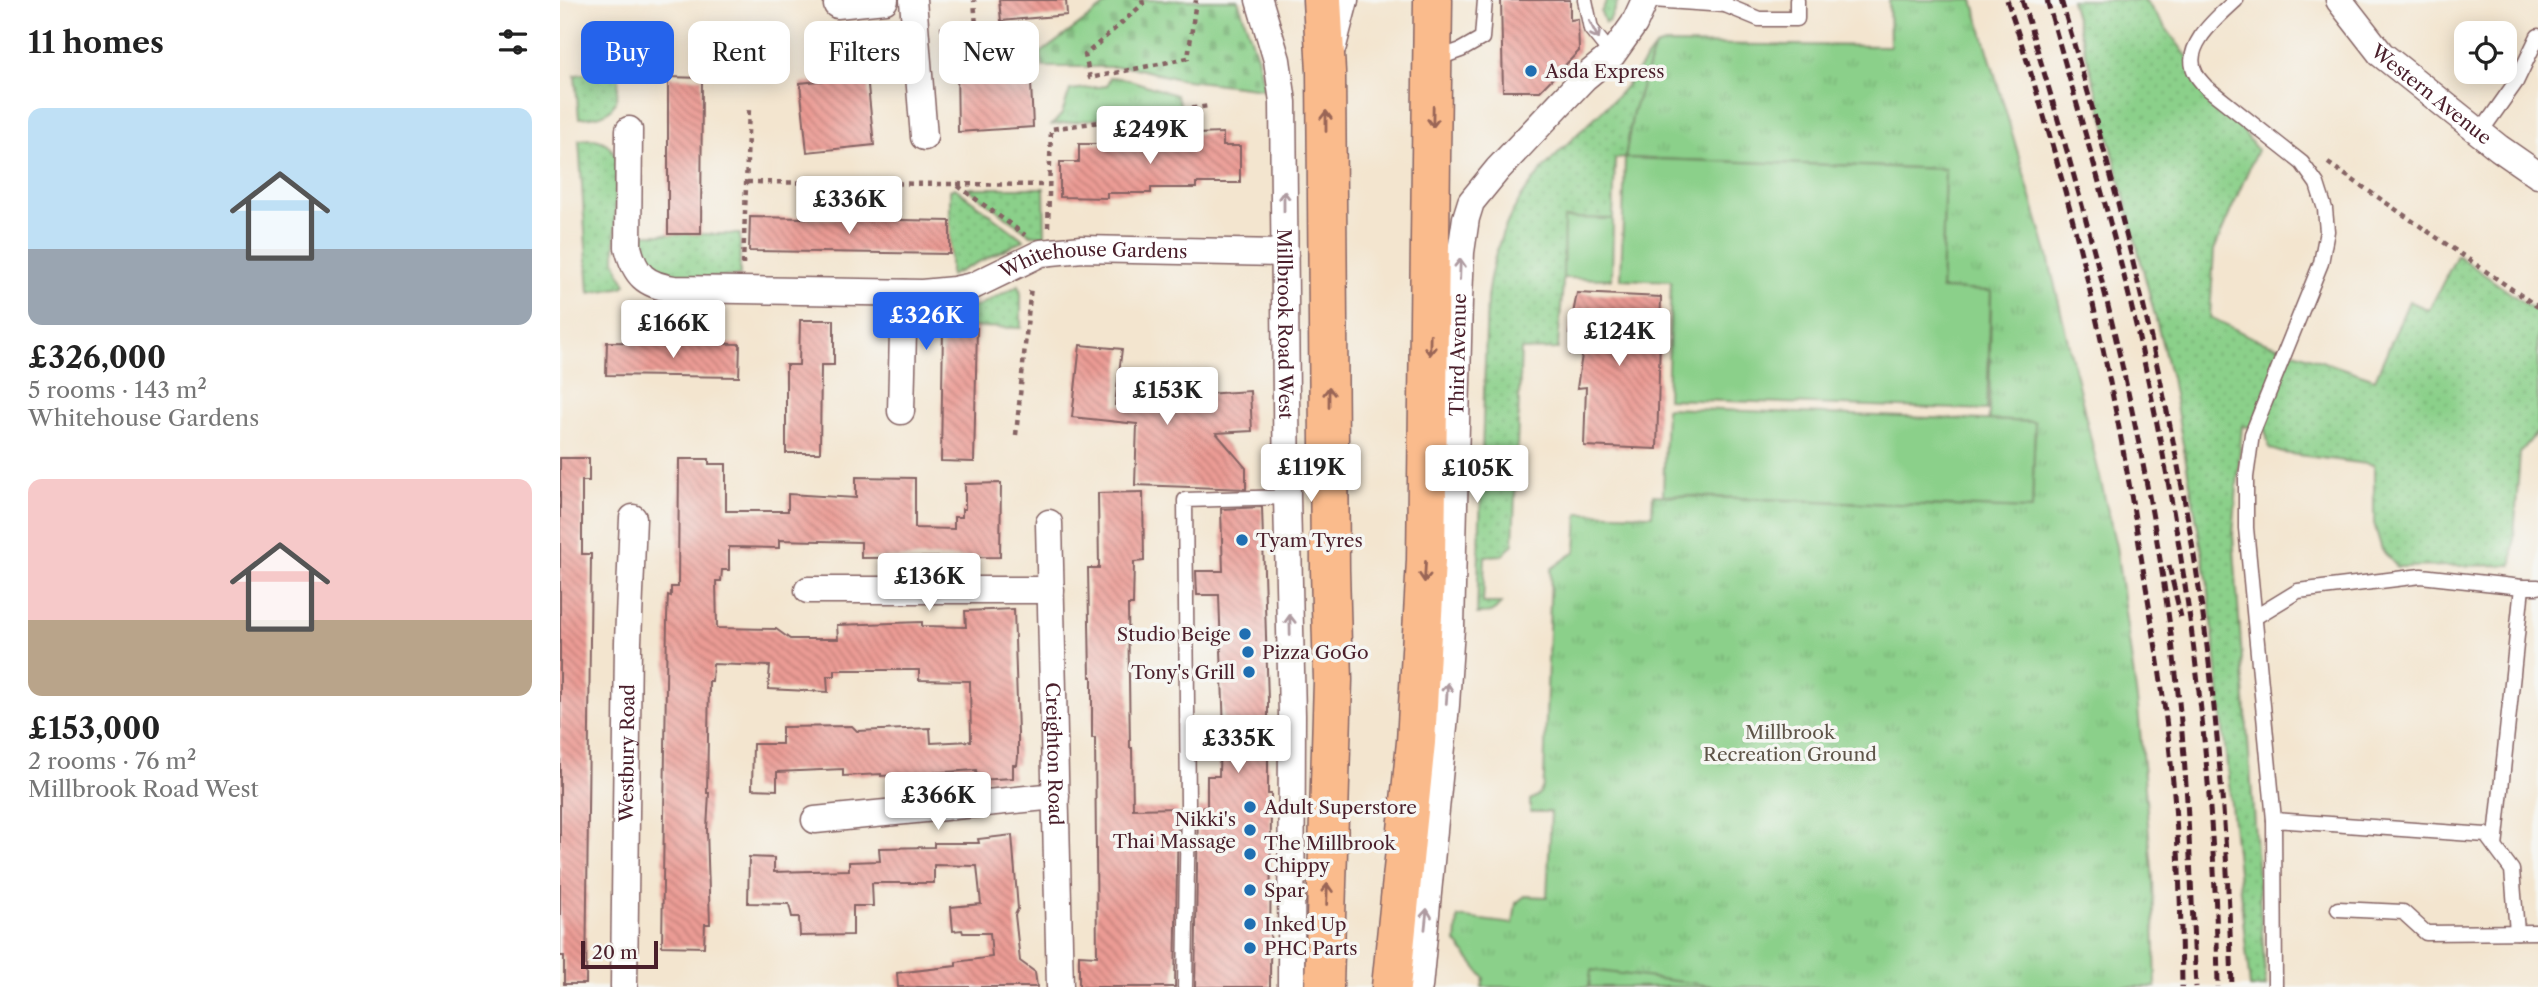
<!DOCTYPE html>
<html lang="en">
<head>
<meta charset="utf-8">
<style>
	body { margin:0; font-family:"Libre Caslon Text",serif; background:#f2f2f2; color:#222; height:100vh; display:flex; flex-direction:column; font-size:26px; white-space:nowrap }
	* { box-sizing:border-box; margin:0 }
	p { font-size:23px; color:#767676 }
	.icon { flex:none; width:38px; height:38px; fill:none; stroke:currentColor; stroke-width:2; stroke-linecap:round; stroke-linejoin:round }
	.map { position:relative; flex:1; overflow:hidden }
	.details { display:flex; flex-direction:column; background:#fff; width:560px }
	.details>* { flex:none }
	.banner { position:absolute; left:21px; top:21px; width:665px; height:63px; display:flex; gap:14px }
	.buttons { position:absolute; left:1894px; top:21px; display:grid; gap:14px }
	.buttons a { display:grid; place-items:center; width:63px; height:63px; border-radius:14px; background:#fff; box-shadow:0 4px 18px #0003; font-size:35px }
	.scale { position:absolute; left:21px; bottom:18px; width:77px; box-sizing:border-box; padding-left:7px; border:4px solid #4a1f2b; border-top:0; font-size:19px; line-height:24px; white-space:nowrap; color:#4a1f2b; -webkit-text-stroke:5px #f6f6f2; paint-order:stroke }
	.price { position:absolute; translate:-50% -60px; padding:0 16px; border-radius:7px; background:#fff; color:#222; font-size:23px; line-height:46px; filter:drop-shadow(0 2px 4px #0008) }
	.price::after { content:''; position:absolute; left:50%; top:42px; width:21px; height:16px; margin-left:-10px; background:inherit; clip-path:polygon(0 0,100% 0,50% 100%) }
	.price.active { background:#2563eb; color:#fff }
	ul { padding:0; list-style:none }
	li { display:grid; align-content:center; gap:14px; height:371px; padding:0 28px }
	li span { display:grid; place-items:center; height:217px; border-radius:14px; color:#555 }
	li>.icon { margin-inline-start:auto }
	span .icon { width:126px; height:126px; fill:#fffc; stroke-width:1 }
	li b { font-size:30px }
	h2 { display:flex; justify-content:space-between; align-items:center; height:84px; padding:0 28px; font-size:30px }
	.tag { padding:0 24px; border-radius:14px; background:#fff; box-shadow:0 4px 18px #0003; font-size:24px; line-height:63px }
	.tag.active { background:#2563eb; color:#fff }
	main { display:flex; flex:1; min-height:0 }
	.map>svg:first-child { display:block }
	.grass { fill:url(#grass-dots); stroke:#6a785a; stroke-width:2 }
	.cemetery { fill:url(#cemetery-stones); stroke:#6a785a; stroke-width:2 }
	.park { fill:url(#park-tufts); stroke:#6a785a; stroke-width:2 }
	.pitch { fill:#8bd08a; stroke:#6a785a; stroke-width:2 }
	.building { fill:url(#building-back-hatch) }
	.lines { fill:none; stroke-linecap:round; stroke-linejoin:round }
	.service-casing { stroke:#856464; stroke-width:17 }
	.minor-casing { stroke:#856464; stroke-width:29 }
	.trunk-casing { stroke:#856464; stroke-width:41 }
	.path { stroke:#856464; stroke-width:4.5; stroke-dasharray:5 5; stroke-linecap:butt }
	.service { stroke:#fff; stroke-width:14 }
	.minor { stroke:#fff; stroke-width:26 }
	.trunk { stroke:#fabb8c; stroke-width:38 }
	.rail { stroke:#4a1f2b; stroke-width:5; stroke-dasharray:10 5; stroke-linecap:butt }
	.oneway { stroke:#ae9aa0 }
	.oneway2 { stroke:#996557 }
	.poi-dot { fill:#1f6fb2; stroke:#f6f6f2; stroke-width:2.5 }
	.labels { text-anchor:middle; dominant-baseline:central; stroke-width:7; stroke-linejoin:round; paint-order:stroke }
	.poi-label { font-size:19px; fill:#4a1f2b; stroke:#f6f6f2; text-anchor:start }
	.street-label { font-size:19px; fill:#4a1f2b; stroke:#f6f6f2 }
	.park-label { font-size:19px; fill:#5e5448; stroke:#f6f6f2 }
</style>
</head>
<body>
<main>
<section class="details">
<h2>11 homes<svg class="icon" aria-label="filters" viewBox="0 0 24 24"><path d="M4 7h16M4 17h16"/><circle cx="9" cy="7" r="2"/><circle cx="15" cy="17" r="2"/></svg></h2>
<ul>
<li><span style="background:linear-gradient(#bfe0f5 65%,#9aa5b1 0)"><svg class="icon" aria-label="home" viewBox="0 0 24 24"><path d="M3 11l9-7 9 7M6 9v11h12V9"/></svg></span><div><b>£326,000</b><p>5 rooms · 143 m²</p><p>Whitehouse Gardens</p></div></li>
<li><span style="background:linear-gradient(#f6c9c9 65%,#b9a48a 0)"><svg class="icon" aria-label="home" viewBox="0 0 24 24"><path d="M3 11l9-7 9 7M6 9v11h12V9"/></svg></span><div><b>£153,000</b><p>2 rooms · 76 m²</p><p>Millbrook Road West</p></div></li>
</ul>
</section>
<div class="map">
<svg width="1978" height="987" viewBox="0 0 1978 987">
	<defs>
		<pattern id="grass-dots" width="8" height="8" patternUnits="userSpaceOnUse" patternTransform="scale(1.75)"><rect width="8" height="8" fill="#8bd08a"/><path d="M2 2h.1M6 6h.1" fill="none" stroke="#79b277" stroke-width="1.8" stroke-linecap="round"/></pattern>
		<pattern id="cemetery-stones" width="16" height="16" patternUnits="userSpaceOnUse" patternTransform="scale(1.75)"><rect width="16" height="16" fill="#8bd08a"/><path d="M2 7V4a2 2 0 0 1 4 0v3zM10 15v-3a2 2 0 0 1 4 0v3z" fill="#79b277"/></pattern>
		<pattern id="park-tufts" width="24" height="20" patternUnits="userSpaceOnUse" patternTransform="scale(1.75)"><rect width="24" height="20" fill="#8bd08a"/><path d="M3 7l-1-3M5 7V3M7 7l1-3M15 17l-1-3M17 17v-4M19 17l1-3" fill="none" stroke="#79b277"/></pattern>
		<pattern id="building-back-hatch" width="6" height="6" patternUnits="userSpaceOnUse" patternTransform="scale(1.75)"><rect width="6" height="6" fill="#eb9b94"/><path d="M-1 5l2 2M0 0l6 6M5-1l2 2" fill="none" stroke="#c07e79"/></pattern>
	</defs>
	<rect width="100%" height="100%" fill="#f6f6f2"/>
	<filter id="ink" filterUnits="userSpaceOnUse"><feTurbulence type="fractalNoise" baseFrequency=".0143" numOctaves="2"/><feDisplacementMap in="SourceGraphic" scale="14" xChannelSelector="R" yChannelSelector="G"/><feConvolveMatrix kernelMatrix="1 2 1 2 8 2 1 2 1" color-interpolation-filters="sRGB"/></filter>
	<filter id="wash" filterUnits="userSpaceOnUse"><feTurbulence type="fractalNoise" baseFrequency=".00686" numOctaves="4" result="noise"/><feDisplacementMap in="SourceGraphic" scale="28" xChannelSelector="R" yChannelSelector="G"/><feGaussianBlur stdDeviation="1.57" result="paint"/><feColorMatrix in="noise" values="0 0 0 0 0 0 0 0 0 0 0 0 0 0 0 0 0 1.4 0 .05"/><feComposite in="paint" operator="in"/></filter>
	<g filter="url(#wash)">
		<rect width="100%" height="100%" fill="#f3e5cf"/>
		<!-- grass -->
		<g class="grass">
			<path d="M1047 0H1059L1049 21 1045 23 1041 12Z"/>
			<path d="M1511 0H1585L1697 150 1654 250 1650 317 1693 338 1815 379 1849 301 1869 310 1897 255 1978 313V431L1960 453 1952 565 1837 567 1822 550 1814 523V465L1723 453 1710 449 1705 430 1682 426 1673 535 1706 987H1690L1648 584 1611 378 1545 122Z"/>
			<path d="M1095 47 1073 112 1065 158 1055 159 1053 219 1004 218 1003 282 998 349 961 350 953 544 943 555 925 556 923 603H941C934 614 929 614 917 614L927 297C940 195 987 165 1055 98 1070 83 1082 64 1095 47Z"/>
			<path d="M59 69C58 104 57 117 19 118L15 75Z"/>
			<path d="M32 139C45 140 50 145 56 157L55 260 60 274 66 284 63 287 29 293 19 140Z"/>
			<path d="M395 188 464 240 390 276V190Z"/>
			<path d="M407 188H484L485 236 471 235Z"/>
			<path d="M81 234H180V276C152 276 103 286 87 255 84 249 83 240 81 234Z"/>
			<path d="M459 285 461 294V328L362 326 363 319 367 313 418 306Z"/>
		</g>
		<!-- cemetery -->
		<path class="cemetery" d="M548 0H678L698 59 704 89 618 79 571 67H483L481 53 548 3Z"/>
		<!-- park -->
		<g class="park">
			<path d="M1329 0H1413L1487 252 1556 546 1578 707 1593 881 1596 987H922L924 978 896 942 898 917 953 924 956 903 965 896 987 897 991 812H970V800C981 795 983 789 984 778L991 569 1016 551 1018 513 1092 515 1093 495 1472 509 1475 422 1429 420 1431 292 1381 290 1385 169 1065 158 1073 112 1095 47 1104 44 1330 46Z"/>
			<path d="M550 77 567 79 616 95 621 107 492 125 502 114 510 90 547 86Z"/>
		</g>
		<!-- pitch -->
		<g class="pitch">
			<path d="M1065 158 1385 169 1381 289 1431 291 1427 410 1107 399 1111 281 1061 279Z"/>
			<path d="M1004 218 1053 219 1052 279 1003 278Z"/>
			<path d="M1106 408 1475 422 1472 509 1103 495Z"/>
			<path d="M1031 970 1161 987H1029Z"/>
		</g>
		<g id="blocks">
			<!-- building -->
			<g class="building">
				<path d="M439 0H506L507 15 441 21Z"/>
				<path d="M941 0H1010V20L1018 19 1019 51 980 91H943Z"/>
				<path d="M470 61 473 127 398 132 397 67Z"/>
				<path d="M307 76 314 145 247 152 240 83Z"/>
				<path d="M108 77 142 78 141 234H108Z"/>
				<path d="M663 133V146H680V183H636V188H591V193H547V198L500 197V162H519V144H563V139H607V135Z"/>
				<path d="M190 217 390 221V254L189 251Z"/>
				<path d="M1017 293 1101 297 1097 449 1024 446 1026 387 1017 388 1022 355 1011 354 1015 334H1009Z"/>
				<path d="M240 320H274V365H261L260 453H226V365H239Z"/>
				<path d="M383 327 417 328 414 462 381 461Z"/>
				<path d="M47 342 180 344 179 377 46 375Z"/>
				<path d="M520 345 562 349 555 405 630 407V395L690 391 692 431 656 433 686 468V489L575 485 577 424 512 417Z"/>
				<path d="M0 458H29V481H22V554H31L26 984H4V956H0Z"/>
				<path d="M119 459H149V464H166V511H228V494L296 498V477L355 478V528L394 529V517H402V509H405V484L441 483 440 557 301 558V542L219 540V548L169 547V570H162L161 581H156L157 628 216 629 230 639H278L277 625 362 622V626L406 627 405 611 454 609 458 733V757L457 765H453V778L417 780 416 770 321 776V774L283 776V769L217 772V790L192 789 193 744H222V727L292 726 297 731 370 728 371 743 411 741 410 681 359 680V670H275V676H267L268 692 208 689 210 666 153 664 152 681H149L147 793H149L147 829 150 924H145L144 947 102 946 107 618 108 595 111 596V587H118Z"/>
				<path d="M583 492 584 561 574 562 573 605H568L570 748H572L573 809 618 808 615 987H519V955L537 956 535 738H532V677H530L528 568H539L538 493Z"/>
				<path d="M702 507 708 701V794H711L710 987H635L638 808 647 807V776H659L660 731H664L659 595H637L636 571H663L661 509Z"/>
				<path d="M452 835 458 909 455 915 460 961 475 972 477 987H338L337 973 396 966V962L432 957 430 933H403L402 930 393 931 391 907 421 904 417 866 374 865V883H312L313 906H293V935L240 936 239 917H232L229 904 188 903 189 857 214 858V872L289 870V862L320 861 319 848 374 847V843H419L418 839Z"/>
			</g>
		</g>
	</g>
	<g filter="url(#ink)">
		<use href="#blocks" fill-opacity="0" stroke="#856464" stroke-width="2"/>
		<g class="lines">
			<!-- service casing -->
			<g class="service-casing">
				<g id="service">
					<path d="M1025 0 1031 29 1052 55"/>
					<path d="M1092 0 1165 5V0"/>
					<path d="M1676 0C1659 16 1620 47 1636 74 1638 79 1643 83 1646 87L1742 163 1757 184 1765 209 1767 231 1761 263 1692 434 1686 477V528L1714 820"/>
					<path d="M1165 5 1199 19H1237V0"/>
					<path d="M876 59 901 50 922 38 925 0"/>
					<path d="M1920 133 1956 82 1978 36"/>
					<path d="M1962 587H1978"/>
					<path d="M1697 616 1738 591 1861 576 1962 587 1935 847"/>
					<path d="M1778 909 1843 912 1866 933 1978 932"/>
					<path d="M625 987 628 805 625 500 727 497"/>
					<path d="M1715 987 1714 820 1926 835 1952 870 1957 932"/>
				</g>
			</g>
			<!-- minor casing -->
			<g class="minor-casing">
				<g id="minor">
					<path d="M353 0 364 137"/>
					<path id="s1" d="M699 0 717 60 723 102 727 497 732 715 731 987"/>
					<path id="s2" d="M1779 0 1821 54 1939 148 1978 175"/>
					<path d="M277 5 325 0"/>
					<path d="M773 46 785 0"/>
					<path id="s3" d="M69 130 68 247C75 275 85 285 114 289L362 293 394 290 413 286 481 253 522 249 725 253"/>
					<path d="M341 411 344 293"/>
					<path id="s4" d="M489 523 500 987"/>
					<path d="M248 590H491"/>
					<path d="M255 820 496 796"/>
					<path id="s5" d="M64 987 68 642 73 518"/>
					<path id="s6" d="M859 987 886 705 891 628 899 300 901 252 906 218 911 202 938 169 1024 78 1052 55 1074 24 1085 0"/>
				</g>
			</g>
			<!-- trunk casing -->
			<g class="trunk-casing">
				<g id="trunk">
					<path d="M762 0 766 72 770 570 773 680 764 987"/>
					<path d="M831 987 856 742 866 560 873 0"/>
				</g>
			</g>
			<!-- path -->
			<g class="path">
				<path d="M582 0 583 4 525 55 530 78 628 58 636 0"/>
				<path d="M380 29 416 26 414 0"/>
				<path d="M293 37 330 33"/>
				<path d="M1768 163 1978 307"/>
				<path d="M187 182 488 185"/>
				<path d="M398 186 465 235"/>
				<path d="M488 227 491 129 649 106"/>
				<path d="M183 265 189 107"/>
				<path d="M456 435 471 286"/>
			</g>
			<!-- service -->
			<use href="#service" class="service"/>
			<!-- minor -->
			<use href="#minor" class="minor"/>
			<!-- trunk -->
			<use href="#trunk" class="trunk"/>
			<!-- rail -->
			<g class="rail">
				<path d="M1447 0C1508 179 1551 363 1580 550 1591 618 1603 686 1610 754 1619 831 1621 910 1622 987"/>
				<path d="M1462 0C1533 229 1594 462 1619 702 1629 796 1631 892 1636 987"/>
				<path d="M1487 0C1520 117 1556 234 1582 352 1628 561 1655 773 1658 987"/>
				<path d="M1501 0C1550 164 1593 330 1624 498 1654 659 1667 824 1672 987"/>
				<path d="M1609 566 1621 617"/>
			</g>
		</g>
		<!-- one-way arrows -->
		<defs><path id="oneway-shaft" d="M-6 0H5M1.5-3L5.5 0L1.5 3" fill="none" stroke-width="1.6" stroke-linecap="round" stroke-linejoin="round" transform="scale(1.75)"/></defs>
		<g class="oneway">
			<use href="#oneway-shaft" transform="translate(1034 30) rotate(63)"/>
			<use href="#oneway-shaft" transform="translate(724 201) rotate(-90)"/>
			<use href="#oneway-shaft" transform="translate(900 269) rotate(-88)"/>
			<use href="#oneway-shaft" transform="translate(730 625) rotate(-91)"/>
			<use href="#oneway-shaft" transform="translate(887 693) rotate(-86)"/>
			<use href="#oneway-shaft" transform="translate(866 919) rotate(-84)"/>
		</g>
		<g class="oneway2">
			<use href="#oneway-shaft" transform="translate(873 117) rotate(91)"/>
			<use href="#oneway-shaft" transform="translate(766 121) rotate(-90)"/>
			<use href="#oneway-shaft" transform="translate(870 345) rotate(91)"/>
			<use href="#oneway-shaft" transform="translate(769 397) rotate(-90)"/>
			<use href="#oneway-shaft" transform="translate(865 572) rotate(93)"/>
			<use href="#oneway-shaft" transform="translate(767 894) rotate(-88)"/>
		</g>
	</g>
	<!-- markers -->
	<g class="poi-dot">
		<circle cx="971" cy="71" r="7"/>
		<circle cx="682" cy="540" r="7"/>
		<circle cx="685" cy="634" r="7"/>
		<circle cx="688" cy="652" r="7"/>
		<circle cx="689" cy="672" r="7"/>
		<circle cx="690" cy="807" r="7"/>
		<circle cx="690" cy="830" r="7"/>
		<circle cx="690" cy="854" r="7"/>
		<circle cx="690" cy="890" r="7"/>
		<circle cx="690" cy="924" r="7"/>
		<circle cx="690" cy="948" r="7"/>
	</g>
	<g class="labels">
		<!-- poi labels -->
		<g class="poi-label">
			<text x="985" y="71">Asda Express</text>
			<text x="696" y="540">Tyam Tyres</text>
			<text x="671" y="634" text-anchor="end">Studio Beige</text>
			<text x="702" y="652">Pizza GoGo</text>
			<text x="675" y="672" text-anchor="end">Tony's Grill</text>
			<text x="704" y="807">Adult Superstore</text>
			<text x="676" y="819" text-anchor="end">Nikki's<tspan x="676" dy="22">Thai Massage</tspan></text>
			<text x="704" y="843">The Millbrook<tspan x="704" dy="22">Chippy</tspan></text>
			<text x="704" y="890">Spar</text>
			<text x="704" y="924">Inked Up</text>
			<text x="704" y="948">PHC Parts</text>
		</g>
		<!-- street labels -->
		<g class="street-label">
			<text stroke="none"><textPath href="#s2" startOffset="133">Western Avenue</textPath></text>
			<text stroke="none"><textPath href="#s3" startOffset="611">Whitehouse Gardens</textPath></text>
			<text stroke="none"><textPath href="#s1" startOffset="327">Millbrook Road West</textPath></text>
			<text stroke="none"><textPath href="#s6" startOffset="634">Third Avenue</textPath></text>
			<text stroke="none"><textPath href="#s5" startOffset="234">Westbury Road</textPath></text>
			<text stroke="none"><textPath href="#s4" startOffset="231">Creighton Road</textPath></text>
		</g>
		<!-- park labels -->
		<g class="park-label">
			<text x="1230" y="732">Millbrook<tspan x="1230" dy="22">Recreation Ground</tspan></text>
		</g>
	</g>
</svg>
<div class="buttons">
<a><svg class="icon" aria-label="locate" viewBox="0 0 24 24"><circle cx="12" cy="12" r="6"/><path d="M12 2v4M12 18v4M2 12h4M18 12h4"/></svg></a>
</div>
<div class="scale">20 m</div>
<b class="price" style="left:590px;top:166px">£249K</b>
<b class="price" style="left:289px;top:236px">£336K</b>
<b class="price active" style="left:366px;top:352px">£326K</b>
<b class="price" style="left:113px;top:360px">£166K</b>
<b class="price" style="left:1059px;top:368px">£124K</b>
<b class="price" style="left:607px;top:427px">£153K</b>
<b class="price" style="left:751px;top:504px">£119K</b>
<b class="price" style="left:917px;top:505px">£105K</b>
<b class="price" style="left:369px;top:613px">£136K</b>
<b class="price" style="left:678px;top:775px">£335K</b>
<b class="price" style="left:378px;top:832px">£366K</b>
<div class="banner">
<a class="tag active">Buy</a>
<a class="tag">Rent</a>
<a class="tag">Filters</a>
<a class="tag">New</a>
</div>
</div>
</main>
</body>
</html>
